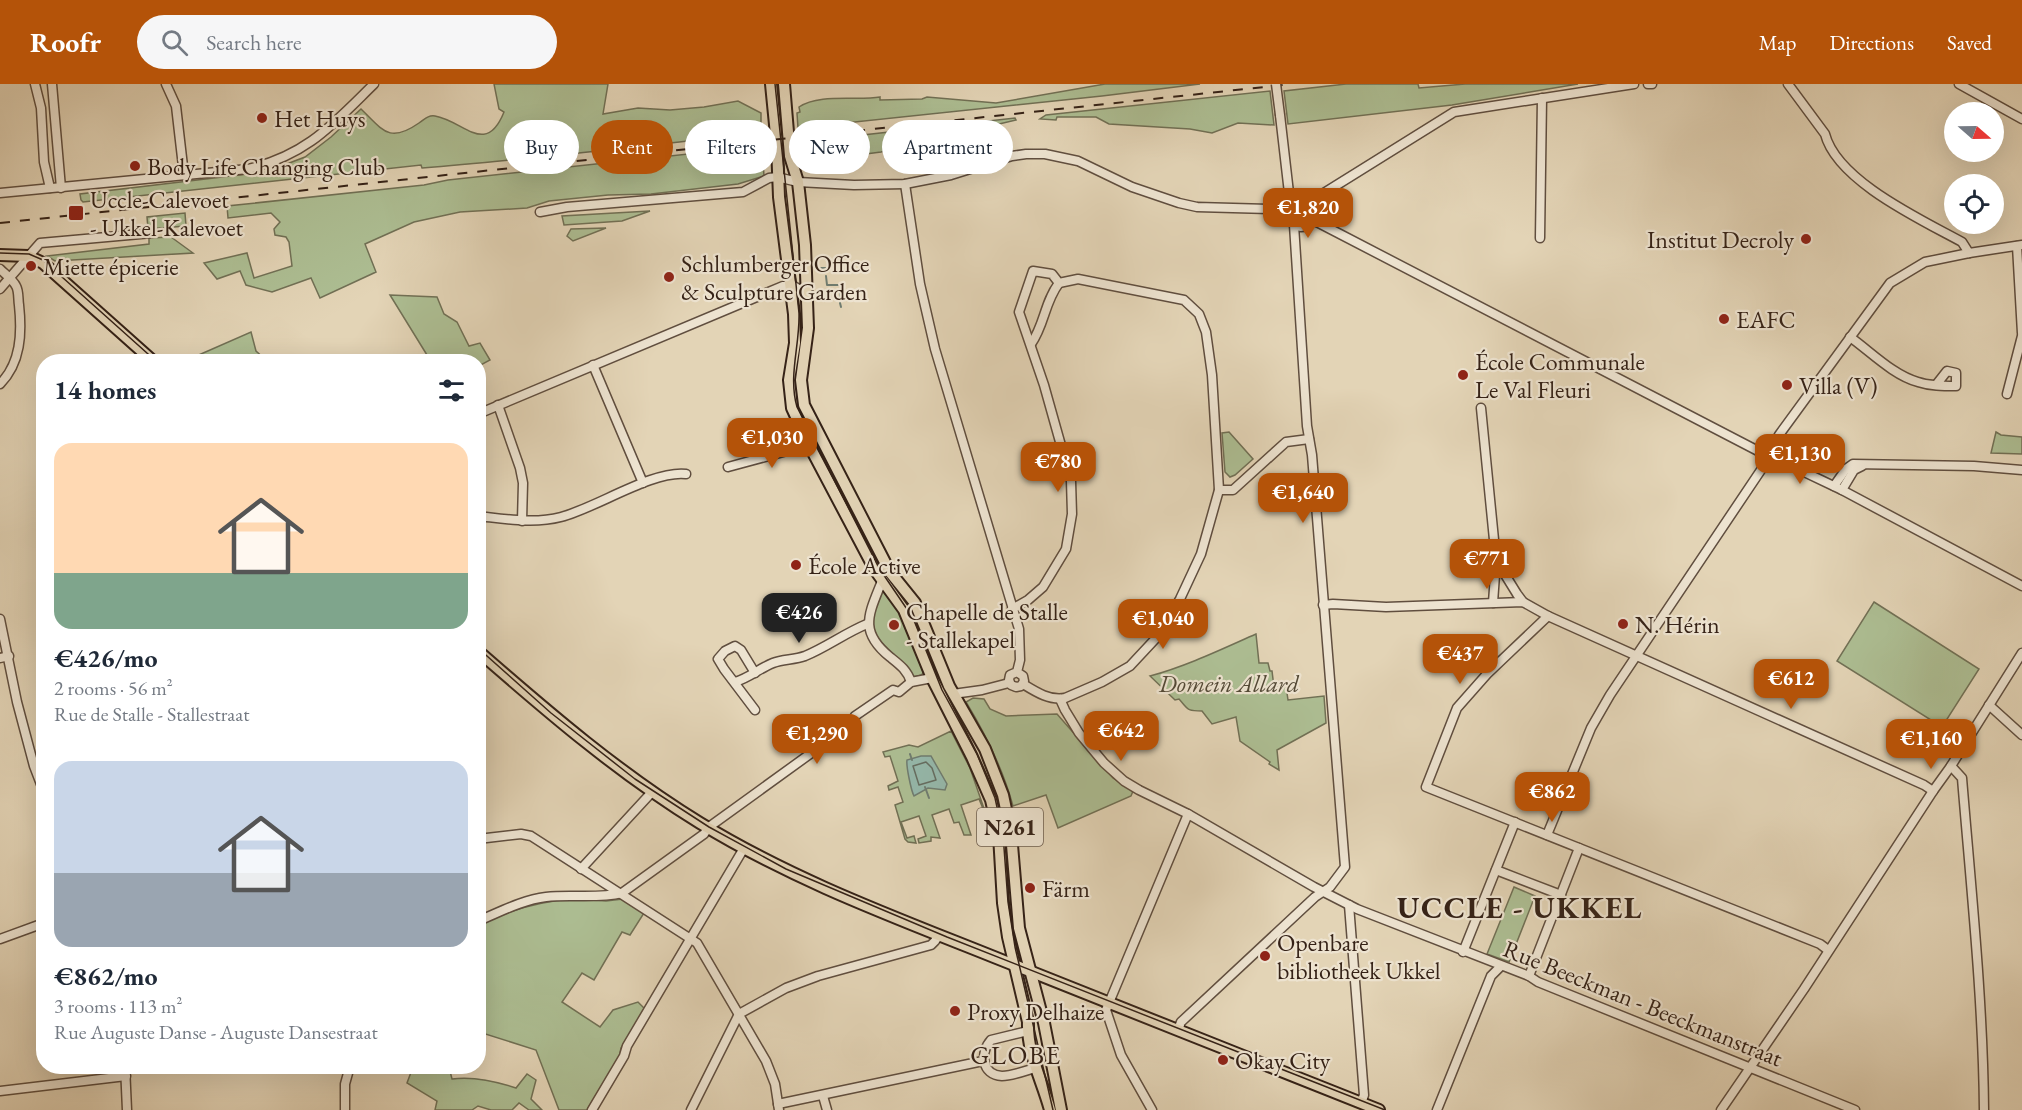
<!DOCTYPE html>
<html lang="en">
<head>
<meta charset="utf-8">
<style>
	body { margin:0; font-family:"EB Garamond",serif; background:#f6f6f7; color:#1f2937; height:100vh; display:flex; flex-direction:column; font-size:22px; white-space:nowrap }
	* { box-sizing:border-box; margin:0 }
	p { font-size:20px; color:#747a83 }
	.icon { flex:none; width:33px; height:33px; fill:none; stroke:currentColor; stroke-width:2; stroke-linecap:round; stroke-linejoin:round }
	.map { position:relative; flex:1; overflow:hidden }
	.sheet { position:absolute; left:36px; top:270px; width:450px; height:720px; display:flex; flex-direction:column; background:#fff; border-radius:24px; box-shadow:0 6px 24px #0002 }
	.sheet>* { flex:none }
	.banner { position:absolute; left:504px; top:36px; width:570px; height:54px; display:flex; gap:12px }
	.needle { width:39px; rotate:110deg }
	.tools { position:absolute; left:1944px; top:18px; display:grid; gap:12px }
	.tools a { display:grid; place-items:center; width:60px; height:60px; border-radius:50%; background:#fff; box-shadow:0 6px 24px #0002; font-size:30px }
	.price { position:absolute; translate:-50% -51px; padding:0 14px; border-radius:12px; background:#b45309; color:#fff; font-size:20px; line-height:39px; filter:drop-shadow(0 2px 3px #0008) }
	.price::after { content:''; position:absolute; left:50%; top:36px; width:18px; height:14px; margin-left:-9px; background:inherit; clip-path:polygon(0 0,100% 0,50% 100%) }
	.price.on { background:#222; color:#fff }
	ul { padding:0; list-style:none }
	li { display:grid; align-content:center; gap:12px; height:318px; padding:0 18px }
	li span { display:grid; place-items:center; height:186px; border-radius:18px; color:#555 }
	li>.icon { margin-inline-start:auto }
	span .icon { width:108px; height:108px; fill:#fffc; stroke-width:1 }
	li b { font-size:26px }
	h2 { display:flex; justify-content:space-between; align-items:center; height:72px; padding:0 18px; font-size:26px }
	.tag { padding:0 21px; border-radius:27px; background:#fff; box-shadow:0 6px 24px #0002; font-size:21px; line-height:54px }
	.tag.on { background:#b45309; color:#fff }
	header { display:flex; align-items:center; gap:36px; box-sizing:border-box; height:84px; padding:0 30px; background:#b45309; color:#fff }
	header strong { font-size:28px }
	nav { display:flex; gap:33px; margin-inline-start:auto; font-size:21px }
	.search { width:420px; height:54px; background:#f6f6f7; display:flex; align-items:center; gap:15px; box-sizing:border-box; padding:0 21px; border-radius:33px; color:#747a83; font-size:22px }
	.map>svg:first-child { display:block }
	.green { fill:#adbe93; stroke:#717055; stroke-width:1.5 }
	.water { fill:#95b8ab; stroke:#6f7c70; stroke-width:1.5 }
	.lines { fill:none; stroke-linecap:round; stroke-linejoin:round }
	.shore { stroke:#656d61; stroke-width:1.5 }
	.stream { stroke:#6f7c70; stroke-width:2 }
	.minor-casing { stroke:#604e3f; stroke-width:11 }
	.major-casing { stroke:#352217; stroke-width:14 }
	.minor { stroke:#ede3d0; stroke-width:8 }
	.major { stroke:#e3d4b6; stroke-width:10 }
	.tram { stroke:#352217; stroke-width:1.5 }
	.rail { stroke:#352217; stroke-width:2; stroke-dasharray:10 10; stroke-linecap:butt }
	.minor-bridge-casing { stroke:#604e3f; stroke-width:11; stroke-linecap:butt }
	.minor-bridge { stroke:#ede3d0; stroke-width:8 }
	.poi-dot { fill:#8f2418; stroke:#ede3d0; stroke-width:2 }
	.labels { text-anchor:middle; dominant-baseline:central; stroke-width:4.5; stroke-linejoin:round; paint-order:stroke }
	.shield { fill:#ede3d0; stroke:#6c5c4e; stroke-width:1.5 }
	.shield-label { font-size:22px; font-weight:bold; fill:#352217 }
	.poi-label { font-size:24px; fill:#352217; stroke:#ede3d0; text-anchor:start }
	.park-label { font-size:24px; font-style:italic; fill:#534936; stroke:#ede3d0 }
	.street-label { font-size:24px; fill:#352217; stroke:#ede3d0 }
	.neighbourhood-label { font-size:26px; letter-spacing:1.5px; fill:#352217; stroke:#ede3d0 }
	.district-label { font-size:30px; font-weight:bold; letter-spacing:1.5px; fill:#352217; stroke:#ede3d0 }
</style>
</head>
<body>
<header>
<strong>Roofr</strong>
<div class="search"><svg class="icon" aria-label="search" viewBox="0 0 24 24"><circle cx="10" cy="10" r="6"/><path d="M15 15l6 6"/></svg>Search here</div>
<nav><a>Map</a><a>Directions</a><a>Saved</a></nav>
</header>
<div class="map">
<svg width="2022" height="1026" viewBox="0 0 2022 1026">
	<rect width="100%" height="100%" fill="#e3d4b6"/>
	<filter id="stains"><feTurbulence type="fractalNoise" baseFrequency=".00333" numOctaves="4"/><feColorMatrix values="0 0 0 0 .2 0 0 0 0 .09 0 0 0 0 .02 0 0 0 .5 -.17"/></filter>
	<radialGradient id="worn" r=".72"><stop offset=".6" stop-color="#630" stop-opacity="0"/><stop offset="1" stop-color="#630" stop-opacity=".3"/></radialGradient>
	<!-- green -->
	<g class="green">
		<path d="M494 0H608L603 30 638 24 670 26 704 23 738 17 761 29V49C648 61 536 75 422 84L421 81 83 118 81 116 80 110 257 89 258 91 263 90V89L305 73 331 53 361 25C383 46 389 60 419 39 425 35 428 31 435 32 464 37 486 73 504 28L499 25Z"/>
		<path d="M1105 0H1200L1102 12 798 44 797 29 800 28 799 23C819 9 857 17 880 13V16L922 15 927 13 996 19Z"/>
		<path d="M1346 0H1418L1419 4 1465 0H1578L1452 21 1288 40 1284 7Z"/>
		<path d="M1270 7 1274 41 1238 39 1212 49 1190 45 1109 40 1096 33H1057L1056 36 1040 35 1046 31Z"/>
		<path d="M1015 34 1016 36 881 68 835 74 833 81 819 82 806 75 800 58Z"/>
		<path d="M762 62 764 92 738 100 651 110 608 111 549 117 527 124 460 128 414 138 365 160 376 188 320 214 311 194 272 208 246 201 240 187 217 195 204 179 247 169 254 194 292 182 289 158 286 153 275 151 274 145 280 138 271 129 228 134 227 122 424 101 448 96Z"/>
		<path d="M650 127 622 137 564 141 562 132Z"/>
		<path d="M185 129 186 142 148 145 147 133Z"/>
		<path d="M606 144 573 157 567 152 571 145Z"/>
		<path d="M171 153 193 169 55 177 47 172 149 160V154Z"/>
		<path d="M390 211 437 213 444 230 457 238 469 262 480 259 490 276 479 282 478 278 421 277 427 271Z"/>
		<path d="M251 248 256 267 267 277H185Z"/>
		<path d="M1229 348 1253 375 1235 391 1230 393 1225 388 1222 349Z"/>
		<path d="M1996 348 2001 351 2022 353V370L1991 369Z"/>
		<path d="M883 504 903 528 923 588 922 591 913 593C902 571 868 560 873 531 874 522 880 512 883 504Z"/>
		<path d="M1874 518 1979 585 1942 643 1837 577Z"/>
		<path d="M1256 550 1259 579H1268L1270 587H1272L1274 603 1286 602 1288 616 1324 612 1326 639 1277 666 1279 686 1269 680 1270 678 1240 657 1236 633 1212 640 1202 627C1186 627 1188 625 1179 615L1175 616 1150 592C1187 582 1222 565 1256 550Z"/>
		<path d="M973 614 984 615 990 625 1006 632 1057 630 1113 694 1133 707 1131 712 1058 744 1046 711 1013 722C1003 685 986 651 966 618Z"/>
		<path d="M951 647 970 684 989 739 979 715 961 721 971 751H964L959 738 954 739 949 725 932 731 940 754 931 753V757L919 759 918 755 926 752 919 732 901 738 907 754 914 752 916 759 908 758 905 755 895 721 903 718 898 703 889 706 888 702 898 697 890 672 885 673 883 668 909 661 918 663Z"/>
		<path d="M1514 803 1535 812 1509 878 1487 870Z"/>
		<path d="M574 815 606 817 623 815 644 829 630 851 622 848 594 896 582 889 562 918 600 943 613 926 638 918 645 925 621 964 619 974 587 1026H559L536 966 479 948V841C509 826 540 817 574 815Z"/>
		<path d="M413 983H458L450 987 452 995C474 992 495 997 516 1004L527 990 536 996 531 1015 542 1026H529L519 1019 512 1026H491L478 1022 472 1026H435L437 1017 407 999Z"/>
	</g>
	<!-- water -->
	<path class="water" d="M921 672H931L947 700 945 706 928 704 914 712C911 706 906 682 907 676Z"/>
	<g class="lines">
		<!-- shore -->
		<path class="shore" d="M926 678 932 684 936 696 919 701 913 682Z"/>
		<!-- stream -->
		<g class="stream">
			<path d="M820 184H826V188"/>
			<path d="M826 192 827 201H839"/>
			<path d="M840 206V215"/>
			<path d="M840 219 841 223"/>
			<path d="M910 670 912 676"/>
			<path d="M925 703 929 714"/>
		</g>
		<!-- minor casing -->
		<g class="minor-casing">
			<g id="minor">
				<path d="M35 0 41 24 44 78 50 104"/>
				<path d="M52 0 61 104"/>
				<path d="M166 0 176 22 184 91"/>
				<path d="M1648 0H1652"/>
				<path d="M1788 0 1825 50C1837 97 1922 136 1962 158L1969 169"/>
				<path d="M1959 0 2022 35"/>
				<path d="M1280 31 1289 109 1293 124"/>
				<path d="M905 100 920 200 935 265 1019 545 1020 576 1017 588 1010 591 1009 596 1011 601 1016 603 1021 602 1024 597 1023 592 1017 588"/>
				<path d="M0 109 248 85C307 71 332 41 374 0"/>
				<circle cx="1301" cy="132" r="11"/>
				<path d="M1306 123 1316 114 1454 28 1634 0"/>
				<path d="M540 128 567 123 743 108 769 94 777 93 798 98 854 101 905 100 951 91 1012 72 1026 70H1045L1078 77 1132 103 1179 119 1197 123 1269 125 1290 132"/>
				<path d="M1311 135 1762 369"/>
				<path d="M1540 154 1542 14"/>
				<path d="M2017 162 2022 249"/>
				<path d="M0 185C5 190 13 196 16 202 19 207 18 215 19 221 22 249 21 279 0 300"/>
				<path d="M0 205 40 159 152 149"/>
				<path d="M1850 253C1871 268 1893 291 1918 298 1930 302 1943 302 1956 302V289L1947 287 1936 301"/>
				<path d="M1031 260C1045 240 1044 219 1059 199"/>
				<path d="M593 281 643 399"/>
				<path d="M2007 310 2022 252"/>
				<path d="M498 321 520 384 523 399 522 437"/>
				<path d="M1481 324 1496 476"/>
				<path d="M478 330 783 202 792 201 805 209"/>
				<path d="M1772 365 1779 351 1890 199 1925 178 1969 169 2022 161"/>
				<path d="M1777 375 1842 406 2022 502"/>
				<path d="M728 383 809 361"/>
				<path d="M1834 402 1846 385 1853 380 1974 382 2022 386"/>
				<path d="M1219 406H1233L1286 358 1309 355"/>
				<path d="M1842 406 1854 386 1862 382"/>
				<path d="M478 432C506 435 534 440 561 433 596 424 653 386 686 390"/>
				<path d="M882 497C869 530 858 547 890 573 900 581 907 586 911 598"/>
				<path d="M1493 519 1496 476 1517 510 1523 518"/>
				<path d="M1323 521 1333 520 1386 523 1523 518 1548 532 1924 701 1933 707"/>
				<path d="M1012 525 1028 516 1043 503 1066 465 1072 430 1071 397 1044 301 1019 228 1033 187 1052 190 1059 199 1078 195 1184 216 1199 230 1206 248 1212 291 1219 406 1201 470 1180 515 1158 552 1130 582 1102 598 1065 614C1050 617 1036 608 1023 600"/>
				<path d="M1548 532 1487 590 1457 624 1426 703 1820 860 1828 866"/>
				<path d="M0 535 17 618 34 682 44 708"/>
				<path d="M0 574 9 572"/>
				<path d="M755 589 741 566 735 562 725 567 718 575 724 585 755 626"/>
				<path d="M735 598C749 594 760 584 773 579 783 575 794 576 805 572 827 563 845 549 867 540"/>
				<path d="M953 610 982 606 1009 599"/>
				<path d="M1060 615 1065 626 1079 649 1104 679 1124 697 1139 706 1188 730 1314 803 1357 825 1529 892 1538 898 1855 1026"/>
				<path d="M1989 621 2022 651"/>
				<path d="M1951 682 1962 694C1971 804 1983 915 1984 1026"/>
				<path d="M1547 751 1591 644 1610 611 1765 380"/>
				<path d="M478 755 521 750 531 752 697 859 766 977 775 1000 779 1026"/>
				<path d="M581 785 652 708"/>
				<path d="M1496 786 1561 811"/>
				<path d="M1349 821 1364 1011 1361 1019"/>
				<path d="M478 837C500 828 522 816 546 813 571 810 597 815 622 809L704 750 709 743 850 641 855 632 893 606 899 608 911 598 932 594"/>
				<path d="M0 855 44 839"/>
				<path d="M1463 868 1515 738"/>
				<path d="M1529 892 1579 764"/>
				<path d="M1178 946 1181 938 1315 813 1330 803 1345 783 1312 371 1307 342 1294 141"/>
				<path d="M1028 947 991 956C980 968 981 991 1002 992 1012 992 1025 987 1035 984"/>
				<path d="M125 982 127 1026"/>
				<path d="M0 1007 126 992"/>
				<path d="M823 1012 827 1026"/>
				<path d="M778 1020 983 977"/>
				<path d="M345 1026V1000L350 982"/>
				<path d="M592 1026 624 972 627 962 744 764"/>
				<path d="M691 1026 739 930 786 904 818 892 931 861 935 857 939 851"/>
				<path d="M1152 1026 1121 971 1106 926 1188 730"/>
				<path d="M1437 1026 1491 892 1501 882"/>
				<path d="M1721 1026 1804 905 1933 707 1951 682 2022 569"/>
			</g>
		</g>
		<!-- major casing -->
		<g class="major-casing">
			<g id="major">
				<path d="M771 0 777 61 779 113 794 230 795 259 789 296 792 324 809 361 875 486 904 526 932 594 972 673 991 716 999 751 1003 819 1008 853 1028 938C1027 970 1042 996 1050 1026"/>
				<path d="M784 0 790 72 798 98 805 161 808 244 801 296 804 321 890 488 915 519 949 602 985 665 1003 711 1011 749 1019 844 1044 939 1061 1026"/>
				<path d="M0 171 28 172 43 179 154 278"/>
				<path d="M478 567C549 629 620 690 700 739 793 796 894 833 994 873 1122 924 1251 975 1379 1026"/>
			</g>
		</g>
		<!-- minor -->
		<use href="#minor" class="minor"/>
		<!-- major -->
		<use href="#major" class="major"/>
		<!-- tram -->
		<g class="tram">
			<path d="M775 0 799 229C800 261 788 292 797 323L879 484 913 534 942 606 977 670 995 714 1003 750 1008 818 1015 863 1053 1026"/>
			<path d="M0 169 29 170 43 176 157 278"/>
			<path d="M478 564 551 629 635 695 709 743 786 785 947 853 1385 1026"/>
		</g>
		<!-- rail -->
		<path class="rail" d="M0 139 1292 0"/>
		<!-- minor-bridge casing -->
		<g class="minor-bridge-casing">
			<path id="minor-bridge" d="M1276 0 1280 31"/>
		</g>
		<!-- minor-bridge -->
		<use href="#minor-bridge" class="minor-bridge"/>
	</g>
	<!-- markers -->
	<g class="poi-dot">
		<circle cx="262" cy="34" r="6"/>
		<circle cx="135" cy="82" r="6"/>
		<rect x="68" y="121" width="16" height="16" rx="3"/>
		<circle cx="1806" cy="155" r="6"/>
		<circle cx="31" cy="182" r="6"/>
		<circle cx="669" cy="193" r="6"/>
		<circle cx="1724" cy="235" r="6"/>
		<circle cx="1463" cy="291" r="6"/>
		<circle cx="1787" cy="301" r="6"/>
		<circle cx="796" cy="481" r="6"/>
		<circle cx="1623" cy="540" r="6"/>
		<circle cx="894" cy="541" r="6"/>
		<circle cx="1030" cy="804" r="6"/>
		<circle cx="1265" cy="872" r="6"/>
		<circle cx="955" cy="927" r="6"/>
		<circle cx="1223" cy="976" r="6"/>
	</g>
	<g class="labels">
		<!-- shield labels -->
		<rect class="shield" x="977" y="724" width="66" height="38" rx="4.5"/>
		<g class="shield-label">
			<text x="1010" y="743">N261</text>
		</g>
		<!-- poi labels -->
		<g class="poi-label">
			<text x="274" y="34">Het Huys</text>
			<text x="147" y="82">Body Life Changing Club</text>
			<text x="90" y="115">Uccle-Calevoet<tspan x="90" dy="28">- Ukkel-Kalevoet</tspan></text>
			<text x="1794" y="155" text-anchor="end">Institut Decroly</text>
			<text x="681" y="179">Schlumberger Office<tspan x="681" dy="28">&amp; Sculpture Garden</tspan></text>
			<text x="43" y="182">Miette épicerie</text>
			<text x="1736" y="235">EAFC</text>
			<text x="1475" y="277">École Communale<tspan x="1475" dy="28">Le Val Fleuri</tspan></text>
			<text x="1799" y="301">Villa (V)</text>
			<text x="808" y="481">École Active</text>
			<text x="906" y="527">Chapelle de Stalle<tspan x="906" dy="28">- Stallekapel</tspan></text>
			<text x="1635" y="540">N. Hérin</text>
			<text x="1042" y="804">Färm</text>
			<text x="1277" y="858">Openbare<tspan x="1277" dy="28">bibliotheek Ukkel</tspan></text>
			<text x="967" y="927">Proxy Delhaize</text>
			<text x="1235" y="976">Okay City</text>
		</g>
		<!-- park labels -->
		<g class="park-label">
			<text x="1229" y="599">Domein Allard</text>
		</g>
		<!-- street labels -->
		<g class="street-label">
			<text transform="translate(1643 919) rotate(22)">Rue Beeckman - Beeckmanstraat</text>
		</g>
		<!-- neighbourhood labels -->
		<g class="neighbourhood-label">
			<text x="1016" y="971">GLOBE</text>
		</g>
		<!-- district labels -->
		<g class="district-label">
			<text x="1520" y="823">UCCLE - UKKEL</text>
		</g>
	</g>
	<rect width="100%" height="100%" filter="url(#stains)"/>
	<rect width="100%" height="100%" fill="url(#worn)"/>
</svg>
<div class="tools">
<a><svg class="needle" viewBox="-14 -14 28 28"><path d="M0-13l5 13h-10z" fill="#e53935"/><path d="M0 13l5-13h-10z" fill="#747a83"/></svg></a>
<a><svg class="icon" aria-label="locate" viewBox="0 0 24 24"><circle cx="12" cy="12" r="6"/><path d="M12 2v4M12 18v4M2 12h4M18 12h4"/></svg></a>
</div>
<b class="price" style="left:1308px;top:155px">€1,820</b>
<b class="price" style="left:772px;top:385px">€1,030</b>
<b class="price" style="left:1800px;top:401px">€1,130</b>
<b class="price" style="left:1058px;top:409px">€780</b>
<b class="price" style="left:1303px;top:440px">€1,640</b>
<b class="price" style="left:1487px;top:506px">€771</b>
<b class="price on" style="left:799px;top:560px">€426</b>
<b class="price" style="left:1163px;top:566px">€1,040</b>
<b class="price" style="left:1460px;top:601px">€437</b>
<b class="price" style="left:1791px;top:626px">€612</b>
<b class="price" style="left:1121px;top:678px">€642</b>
<b class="price" style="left:817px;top:681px">€1,290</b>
<b class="price" style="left:1931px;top:686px">€1,160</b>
<b class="price" style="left:1552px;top:739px">€862</b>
<div class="banner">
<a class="tag">Buy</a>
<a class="tag on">Rent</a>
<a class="tag">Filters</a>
<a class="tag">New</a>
<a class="tag">Apartment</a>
</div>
<section class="sheet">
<h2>14 homes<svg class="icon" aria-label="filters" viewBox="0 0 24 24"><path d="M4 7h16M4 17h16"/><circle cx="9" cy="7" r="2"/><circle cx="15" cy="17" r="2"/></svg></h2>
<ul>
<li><span style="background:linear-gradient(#ffd9b3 70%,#7fa58c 0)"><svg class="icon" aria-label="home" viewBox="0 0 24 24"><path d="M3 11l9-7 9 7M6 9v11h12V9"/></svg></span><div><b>€426/mo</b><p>2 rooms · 56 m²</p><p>Rue de Stalle - Stallestraat</p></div></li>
<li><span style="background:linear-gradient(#c9d6e8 60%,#9aa5b1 0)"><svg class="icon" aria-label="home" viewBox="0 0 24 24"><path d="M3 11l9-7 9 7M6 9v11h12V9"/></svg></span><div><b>€862/mo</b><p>3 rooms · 113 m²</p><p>Rue Auguste Danse - Auguste Dansestraat</p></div></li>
</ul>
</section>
</div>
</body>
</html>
